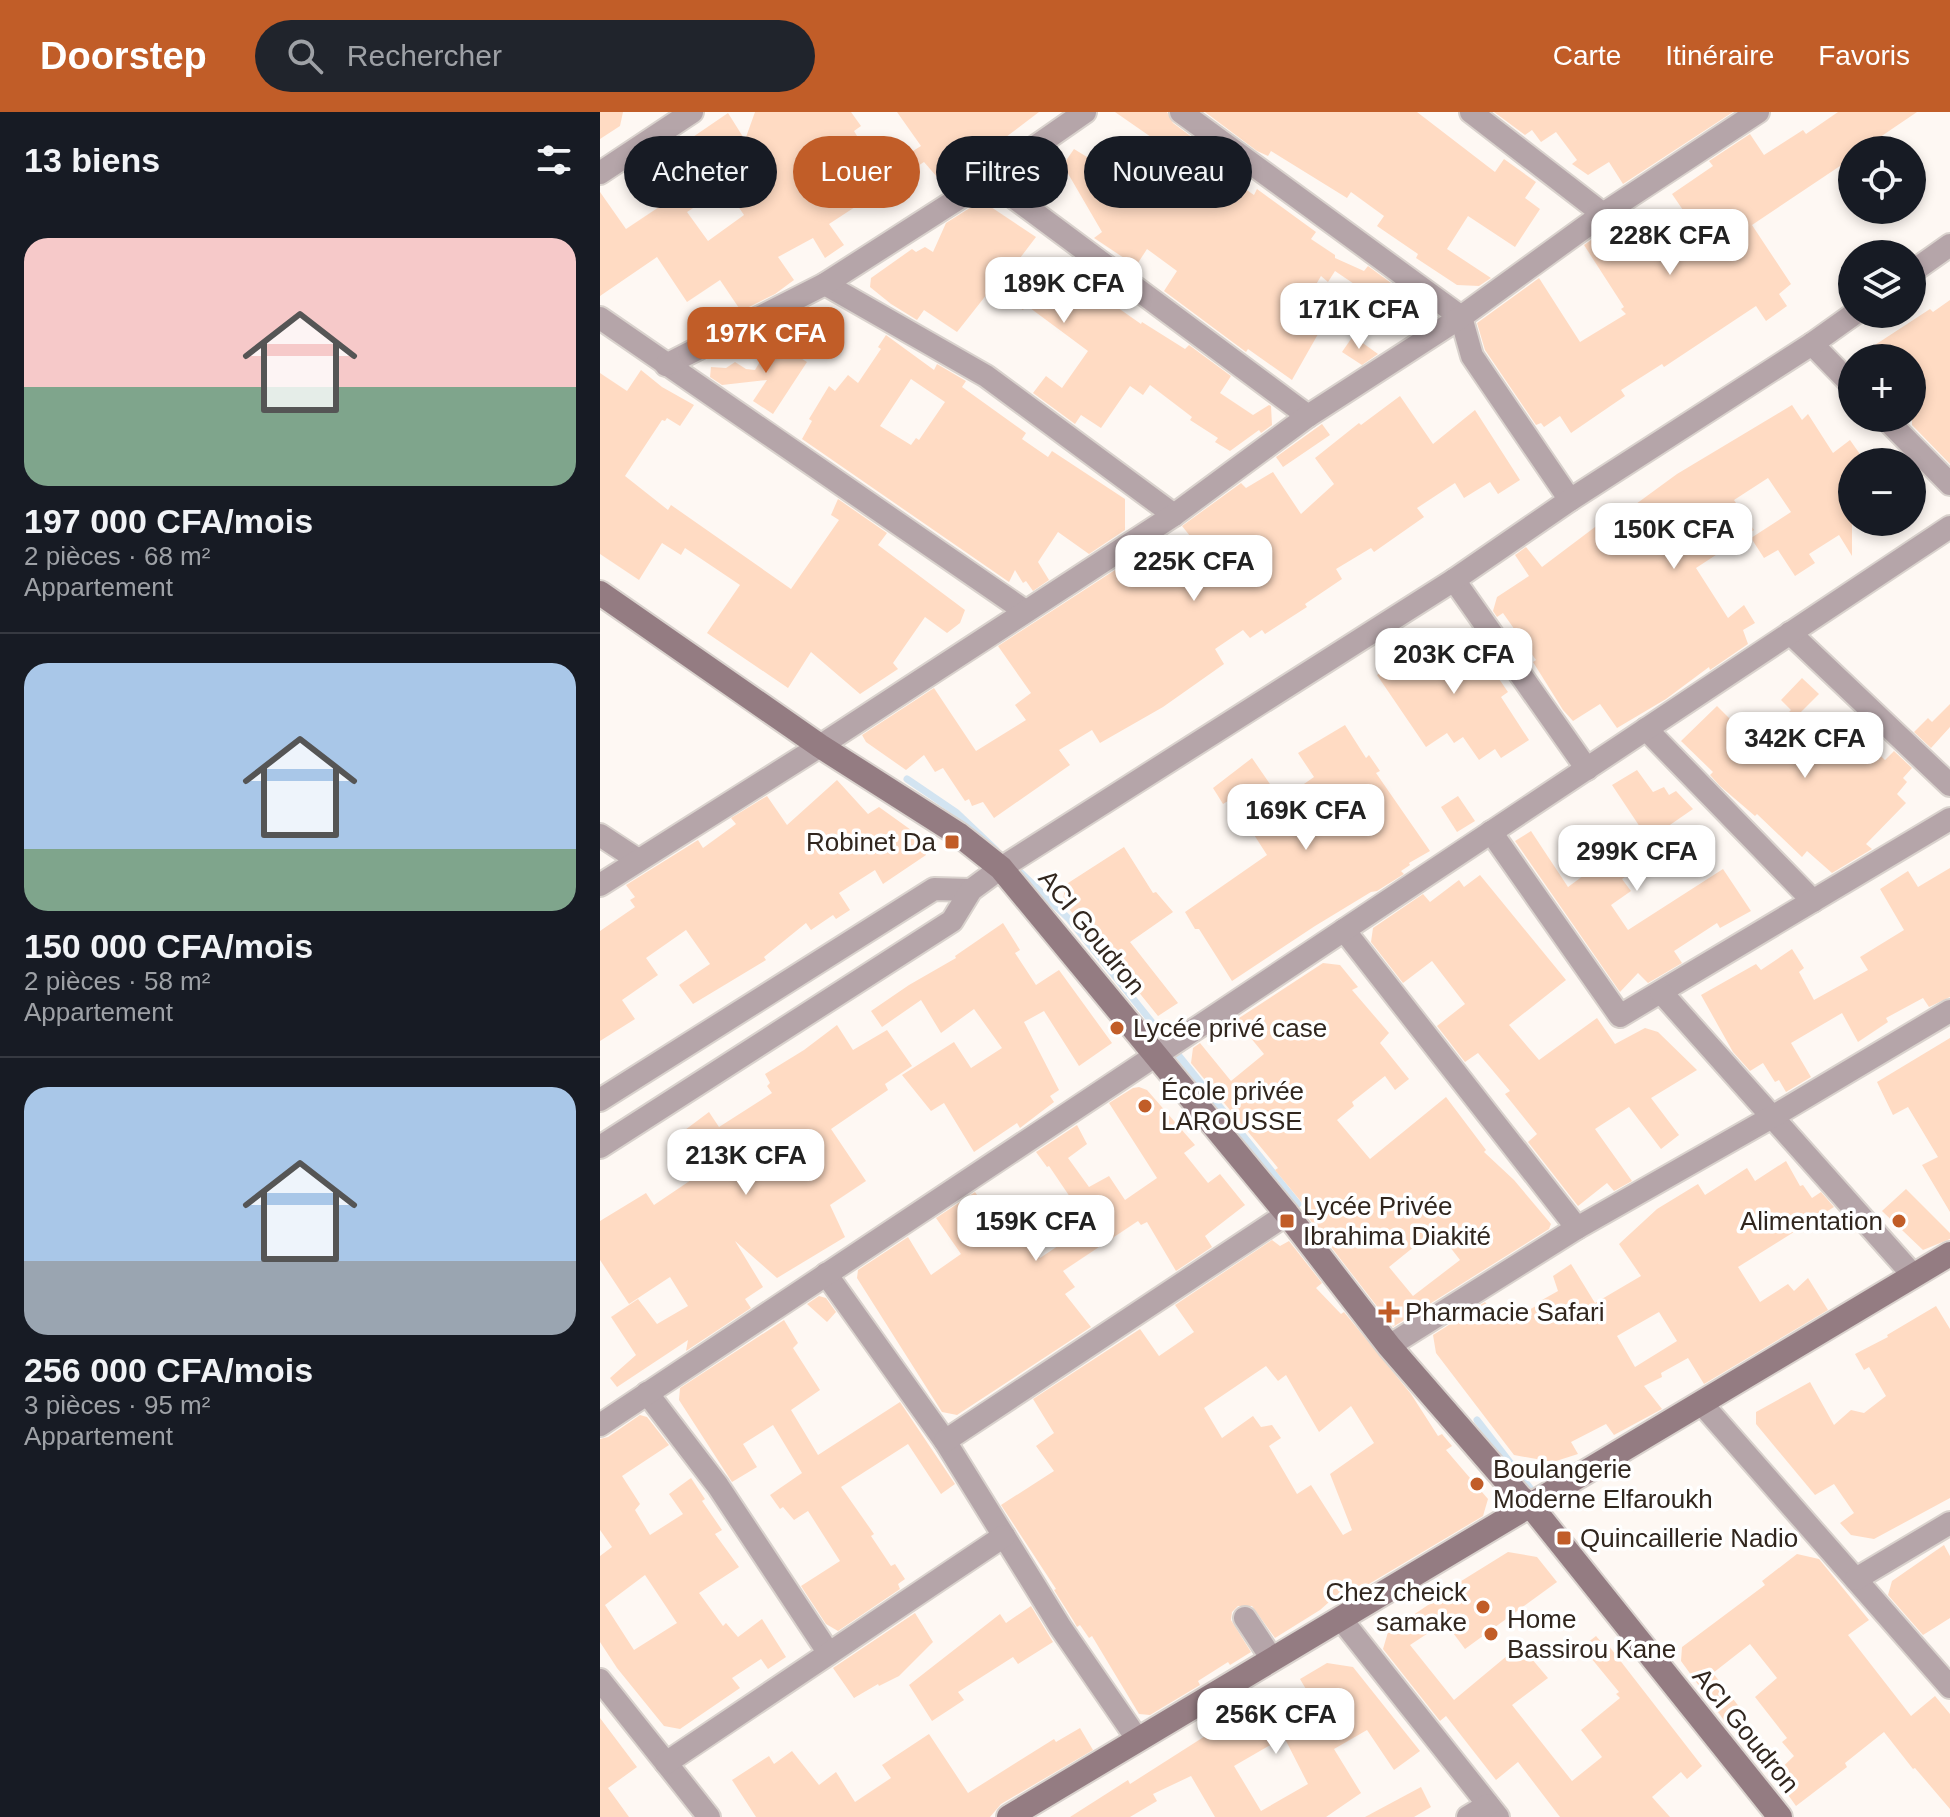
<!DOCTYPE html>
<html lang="fr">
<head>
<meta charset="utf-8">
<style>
	body { margin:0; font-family:Helvetica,sans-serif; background:#20242c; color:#f1f3f6; height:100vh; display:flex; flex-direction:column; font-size:30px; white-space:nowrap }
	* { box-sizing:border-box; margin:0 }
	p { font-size:26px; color:#9ea1a6 }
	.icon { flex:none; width:44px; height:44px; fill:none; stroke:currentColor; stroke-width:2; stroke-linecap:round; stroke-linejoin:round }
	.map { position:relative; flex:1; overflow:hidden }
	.sheet { display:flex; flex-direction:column; background:#171b24; width:600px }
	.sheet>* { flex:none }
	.top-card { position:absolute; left:24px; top:24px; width:760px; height:72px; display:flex; gap:16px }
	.fabs { position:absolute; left:1238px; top:24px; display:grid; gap:16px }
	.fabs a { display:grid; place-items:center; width:88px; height:88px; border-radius:50%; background:#171b24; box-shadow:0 4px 12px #0003; font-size:40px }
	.price { position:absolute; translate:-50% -68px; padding:0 18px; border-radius:16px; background:#fff; color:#222; font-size:26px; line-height:52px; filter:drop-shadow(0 2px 4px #0008) }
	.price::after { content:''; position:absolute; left:50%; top:48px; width:24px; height:18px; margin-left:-12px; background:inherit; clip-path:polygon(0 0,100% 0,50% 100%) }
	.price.current { background:#c15d28; color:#fff }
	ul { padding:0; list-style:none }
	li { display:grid; align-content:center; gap:16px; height:424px; padding:0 24px }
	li+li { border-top:2px solid #363941 }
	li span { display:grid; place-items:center; height:248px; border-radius:24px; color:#555 }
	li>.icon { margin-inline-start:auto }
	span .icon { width:144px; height:144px; fill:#fffc; stroke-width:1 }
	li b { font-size:34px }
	h2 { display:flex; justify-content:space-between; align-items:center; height:96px; padding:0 24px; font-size:34px }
	.tag { padding:0 28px; border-radius:36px; background:#171b24; box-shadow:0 4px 12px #0003; font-size:28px; line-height:72px }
	.tag.current { background:#c15d28; color:#fff }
	header { display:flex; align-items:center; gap:48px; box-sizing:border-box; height:112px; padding:0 40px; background:#c15d28; color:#fff }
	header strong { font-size:38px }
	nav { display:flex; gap:44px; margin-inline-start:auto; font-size:28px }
	.search { width:560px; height:72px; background:#20242c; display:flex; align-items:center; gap:20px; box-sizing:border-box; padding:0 28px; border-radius:44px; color:#9ea1a6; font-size:30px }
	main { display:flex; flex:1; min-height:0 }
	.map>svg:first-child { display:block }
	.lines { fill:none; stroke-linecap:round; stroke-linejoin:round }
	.stream { stroke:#d3e4f1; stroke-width:7 }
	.building { fill:#ffdbc3; fill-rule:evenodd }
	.street-casing { stroke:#d9d2cd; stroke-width:26 }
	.secondary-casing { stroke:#d9d2cd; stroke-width:28 }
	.street { stroke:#b5a5a9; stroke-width:22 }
	.secondary { stroke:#947c82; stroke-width:24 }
	.poi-dot { fill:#c15d28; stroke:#fff; stroke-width:3 }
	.labels { text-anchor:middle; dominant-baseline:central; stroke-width:7; stroke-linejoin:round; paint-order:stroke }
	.poi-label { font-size:26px; fill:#31261e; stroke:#fff; text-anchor:start }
	.street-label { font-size:26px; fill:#31261e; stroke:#fff }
</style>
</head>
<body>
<header>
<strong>Doorstep</strong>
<div class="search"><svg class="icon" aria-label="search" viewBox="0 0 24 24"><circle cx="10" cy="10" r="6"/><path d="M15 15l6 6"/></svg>Rechercher</div>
<nav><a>Carte</a><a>Itinéraire</a><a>Favoris</a></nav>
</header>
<main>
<section class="sheet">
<h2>13 biens<svg class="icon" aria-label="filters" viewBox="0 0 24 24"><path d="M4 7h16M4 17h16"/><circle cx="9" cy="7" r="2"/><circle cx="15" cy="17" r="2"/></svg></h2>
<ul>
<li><span style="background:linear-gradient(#f6c9c9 60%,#7fa58c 0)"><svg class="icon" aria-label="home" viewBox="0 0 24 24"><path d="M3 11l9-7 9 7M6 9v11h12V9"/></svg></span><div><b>197 000 CFA/mois</b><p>2 pièces · 68 m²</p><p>Appartement</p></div></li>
<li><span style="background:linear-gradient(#a9c7e8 75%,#7fa58c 0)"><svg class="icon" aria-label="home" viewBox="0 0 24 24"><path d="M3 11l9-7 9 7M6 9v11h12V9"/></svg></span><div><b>150 000 CFA/mois</b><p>2 pièces · 58 m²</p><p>Appartement</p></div></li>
<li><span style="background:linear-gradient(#a9c7e8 70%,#9aa5b1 0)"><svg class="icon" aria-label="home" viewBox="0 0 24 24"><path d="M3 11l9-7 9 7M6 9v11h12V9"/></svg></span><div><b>256 000 CFA/mois</b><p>3 pièces · 95 m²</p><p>Appartement</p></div></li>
</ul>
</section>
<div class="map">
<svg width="1350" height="1705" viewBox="0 0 1350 1705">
	<rect width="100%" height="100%" fill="#fef8f3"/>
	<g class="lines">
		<!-- stream -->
		<g class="stream">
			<path d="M307 667 357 701 396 738"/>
			<path d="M417 757 469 807 698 1092"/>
			<path d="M877 1308 937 1385"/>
		</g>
	</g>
	<!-- building -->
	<g class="building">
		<path d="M0 0H23L20 14 0 27Z"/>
		<path d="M155 0H251L261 14 254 19 279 60 321 34 297 0H439L406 25 409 29 344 73 324 50 229 112 244 133 225 146 213 126 178 145 194 168 175 182 141 199 120 168 87 190 57 145 0 184V80L26 117 68 89 51 63 93 40 87 29 128 1 145 28ZM125 75 144 103 108 129 87 100Z"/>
		<path d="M515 0H567L573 11 628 52 622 61 654 83 657 77 716 120 711 127 735 143V146L764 159 768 154 806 182 796 197 786 190 785 193 735 159 728 170 721 164 701 198 726 208 692 268 648 237 646 240 564 179 577 159 547 137 536 154 494 126 502 120 463 53 474 37 547 82 574 41Z"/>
		<path d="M605 0H817L895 60 904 47 936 70 925 86 940 97 915 135 868 104 847 137 891 166 879 174 857 173 816 146 818 142 777 114 784 104 751 80 747 86 671 39 668 44 657 39Z"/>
		<path d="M894 0H1133L1023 72 1009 50 988 63 972 52 977 48 956 20 941 30 932 18 925 23Z"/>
		<path d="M1238 0H1317L1261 38H1252V46L1152 113 1191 172 1179 182 1187 194 1166 209 1156 194 1064 255 1062 252 1021 278 1025 284 971 321 960 304 944 315 941 311 936 313 885 238 877 211 939 166 980 230 1026 202 1021 197 1024 195 984 133 1022 106 1040 132 1085 101 1072 82 1113 54 1109 49 1150 22 1164 43 1203 18 1206 22Z"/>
		<path d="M376 92 388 93 436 125 417 150 449 170 463 148 516 184 511 191 541 212 542 210 585 237 589 233 631 264 620 281 653 303 669 293 671 294 672 313 661 321 659 318 630 339 615 330 618 326 590 308 592 305 550 273 543 283 530 274 501 316 481 303 475 312 433 281 446 264 462 276 488 239 426 193 423 198 391 177 357 220 324 198 317 208 291 192 270 175 271 166 312 137 316 140 325 135 333 140 346 111Z"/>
		<path d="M1350 188V352L1312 313V246H1255L1330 197 1333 200Z"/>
		<path d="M286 223 334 258 337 252 366 269 362 275 426 321 422 327 448 345 452 339 525 387V418L489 442 458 420 438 450 449 468 433 479 426 469 423 471 415 458 409 470 202 327 212 309 209 307 229 274 235 279 248 263 258 271 281 237 278 235ZM311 267 345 290 319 328 316 326 311 333 280 314Z"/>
		<path d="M753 224 778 242 762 253 742 240Z"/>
		<path d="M173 228 207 250 173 302 153 289 167 268 122 273 110 265 111 255 126 256 135 250 146 257 155 258Z"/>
		<path d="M41 258 62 275 94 293 80 314 67 306 65 309 62 308 25 364 68 398 71 393 191 477 239 408 231 403 238 387 287 421 278 433 365 498 360 511 347 521 325 505 293 551 298 557 260 582 211 540 188 576 107 521 140 473 85 436 81 443 62 431 39 468 0 442V261L27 279Z"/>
		<path d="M800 284 833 332 875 298 920 368 898 382 890 370 864 386 855 371 817 396 824 405 774 440 771 436 736 457 742 467 705 492 707 495 665 522 662 518 650 526 643 518 615 537 624 552 563 595 500 631 492 618 459 638 470 653 394 706 383 690 372 694 369 687 365 689 343 656 335 660 324 643 306 658 266 630 262 623 334 576 376 639 426 608 415 593 431 581 398 534 549 436 554 444 590 424 582 414 641 371 646 376 673 360 701 402 734 372 715 346 759 311 761 313Z"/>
		<path d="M1192 293 1202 308 1208 302 1233 341 1250 328 1262 345 1252 350V444L1239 423 1209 442 1215 451 1195 464 1178 438 1164 446 1151 426 1191 400 1168 366 1134 388 1154 418 1096 456 1128 506 1144 493 1155 511 1143 518 1148 532 1110 558 1109 555 1066 587 1017 616 1000 592 973 609 963 598 933 550 936 548 903 501 897 505 893 499 897 485 929 464 915 443 926 435 942 455 1007 406 1010 411 1077 362Z"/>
		<path d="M722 312 730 323 683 355 676 345Z"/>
		<path d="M849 517 866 519 908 580 901 585 929 628 901 646 895 637 879 648 863 625 854 631 847 621 826 635 777 563Z"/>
		<path d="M1202 566 1219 582 1201 600 1231 627 1245 610 1285 648 1294 639 1312 656 1303 666 1307 670 1297 682 1306 691 1266 732 1272 737 1232 761 1207 739 1202 745 1157 702 1155 704 1120 674 1110 663 1113 660 1081 629 1117 594 1156 633 1191 598 1181 588Z"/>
		<path d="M1350 592V615L1331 636 1314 620 1328 606 1332 610Z"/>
		<path d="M745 613 766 646 769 643 780 659 776 661 830 739 809 751 810 753 801 759 804 762 777 779 771 780 715 814 632 869 599 817H595L585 800 667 743 631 687 623 692 613 676 652 646 681 688 714 665 698 641Z"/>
		<path d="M1037 658 1053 680 1064 675 1069 683 1076 679 1093 697 1051 726 1061 741 1022 767 1031 779 1011 793 1028 818 1123 757 1151 799 1120 816 1117 811 1074 839 1082 851 1048 871 1038 861 1020 880 915 729 931 719 968 775 1006 747 1002 742 1040 715 1012 673Z"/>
		<path d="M237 668 268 702 279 695 325 728 326 743 283 772 275 758 239 781 250 798 236 807 233 803 211 818 206 811 164 845 166 848 93 892 79 873 110 852 86 818 46 846 58 863 22 888 35 907 0 929V819L35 795 30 788 35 785 26 773 98 728 103 736 136 712 131 706 167 684 187 713Z"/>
		<path d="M858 684 875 709 857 720 841 695Z"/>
		<path d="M524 735 553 781 556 780 573 800 530 830 578 891 558 904 508 842 505 843 463 789 465 773Z"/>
		<path d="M1350 756V885L1329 895 1323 886 1286 906 1288 910 1258 930 1242 901 1191 931 1211 965 1186 980 1179 968 1175 970 1163 951 1150 959 1133 940 1101 883 1156 852 1161 858 1192 837 1204 856 1199 860 1214 888 1268 858 1260 845 1304 818 1280 777 1308 759 1318 775Z"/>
		<path d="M880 763 966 868 909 913 939 948 997 906 1015 932 1045 916 1058 920 1097 958 1051 986 1079 1023 1061 1037 1029 995 995 1017 1032 1069 1014 1079 1007 1071 978 1094 928 1030 937 1022 905 982 910 979 878 941 865 950 837 914 865 892 832 849 803 871 771 830 773 816 823 782 830 790 859 768 864 775Z"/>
		<path d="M403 811 420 838 415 841 436 873 459 858 512 931 479 954 444 899 424 910 459 978 450 984 454 990 420 1016 417 1011 374 1040 344 991 331 999 302 963 354 930 371 956 402 936 374 897 341 921 321 888 282 915 271 899 309 873 356 846 355 844Z"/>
		<path d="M723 851 740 853 758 875 752 878 789 921 780 931 809 967 795 978 785 964 752 990 754 994 737 1008 770 1047 846 985 886 1038 884 1040 914 1068 951 1112 949 1117 793 1215 704 1100 708 1098 675 1058 678 1056 591 951 593 936 600 931 631 969 664 942 636 908ZM836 1117 860 1148 813 1184 789 1155Z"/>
		<path d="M237 913 253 938 287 918 312 954 285 972 288 978 231 1017 266 1069 230 1093 245 1125 177 1166 135 1129 163 1175 145 1187 151 1196 86 1239 88 1228 17 1275 10 1266 36 1243 11 1205 38 1187 57 1212 88 1194 70 1165 29 1192 0 1148V1109L46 1081 54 1093 94 1066 69 1030 109 1000 119 1015 172 981 167 974 170 971 165 962 204 938Z"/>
		<path d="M1350 926V1100L1322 1053 1338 1045 1308 995 1293 1003 1277 970Z"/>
		<path d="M539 975 547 978 595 1033 584 1041 608 1071 620 1062 645 1093 605 1124 612 1135 576 1159 547 1110 541 1113 538 1109 463 1159 475 1175 465 1182 491 1215 357 1303 342 1300 257 1166 258 1158 308 1125 331 1163 361 1142 336 1106 375 1080 400 1116 415 1106 440 1146 489 1113 449 1054 447 1055 436 1040 477 1013 487 1032 468 1046 489 1075 509 1064 525 1088 557 1066 509 991 533 976Z"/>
		<path d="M1186 1049 1200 1074 1203 1073 1212 1086 1221 1080 1234 1095 1138 1155 1160 1190 1188 1172 1194 1179 1208 1166 1228 1198 1104 1272 1088 1246 1061 1261 1062 1265 1044 1274 1062 1297 1014 1323 1006 1312 971 1330 978 1342 953 1350 914 1343 836 1241 833 1223 885 1190 893 1200 903 1193 913 1207 943 1190 942 1188 958 1179 953 1164 971 1152 995 1191 1041 1164 1019 1132 1057 1097 1098 1072 1105 1083 1147 1056 1155 1069ZM1059 1200 1077 1229 1035 1255 1017 1224Z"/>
		<path d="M1306 1077 1350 1121V1127L1323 1138 1282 1099Z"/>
		<path d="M672 1128 680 1134 689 1129 722 1171 716 1176 741 1202 744 1200 811 1282 838 1324 842 1322 852 1334 846 1338 888 1387 883 1404 742 1488 737 1483 720 1498 675 1526 652 1494H638L632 1500 631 1508 651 1540 630 1553 628 1550 598 1569 600 1573 550 1603 539 1602 492 1524 489 1526 480 1513 477 1515 473 1508 454 1478 456 1477 401 1393 454 1359 436 1334 454 1321 433 1287 540 1217 559 1244 594 1220 575 1193ZM666 1254 678 1269 686 1263 719 1320 751 1294 774 1331 730 1362 752 1418 743 1423 711 1373 697 1382 669 1334 681 1326 672 1313 661 1315 653 1304 622 1326 604 1296Z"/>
		<path d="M219 1184 226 1186 236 1200 227 1210 207 1192Z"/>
		<path d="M1336 1194 1350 1217V1386L1274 1427 1251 1423 1240 1411 1254 1401 1234 1372 1215 1383 1156 1312V1300L1210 1270 1234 1313 1251 1298 1264 1301 1286 1284 1269 1255 1264 1258 1255 1242 1288 1225 1287 1223Z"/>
		<path d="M184 1208 198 1231 193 1236 220 1278 191 1298 218 1343 300 1290 355 1372 341 1382 308 1332 241 1375 274 1422 271 1424 291 1454 295 1452 305 1467 298 1472 300 1477 238 1519 226 1512 201 1474 240 1449 208 1399 194 1408 183 1395 180 1397 170 1383 202 1361 173 1313 143 1332 157 1355 132 1370 79 1288 80 1276Z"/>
		<path d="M40 1303 47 1305 69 1333 22 1364 40 1392 35 1398 50 1423 83 1402 69 1382 91 1366 105 1387 102 1389 122 1418 115 1422 139 1455 99 1481 123 1514 126 1511 138 1525 162 1507 186 1545 168 1557 161 1547 132 1566 140 1576 80 1617 64 1614 17 1556 0 1530V1444L12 1435 0 1418V1327L8 1325ZM45 1463 77 1511 34 1538 5 1493Z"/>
		<path d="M1344 1433 1350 1444V1506L1323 1523 1288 1483 1292 1469Z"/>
		<path d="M908 1440 937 1445 957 1470 865 1537 845 1510 810 1533 854 1588 920 1533 948 1566 912 1593 972 1669 1002 1645 981 1618 1020 1586 1016 1582 1019 1580 982 1535 996 1524 1002 1531 1005 1529 1102 1654 1087 1667 1081 1660 1052 1685 1070 1705H960L918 1650 896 1668 846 1604 840 1609 783 1537 788 1520 831 1491 829 1489Z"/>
		<path d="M1197 1442 1219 1447 1269 1508 1248 1523 1311 1604 1335 1584 1350 1602V1697L1315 1656 1313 1657 1284 1620 1245 1651 1247 1655 1196 1694 1174 1663 1194 1644 1182 1630 1187 1626 1155 1585 1177 1566 1150 1532 1113 1561 1147 1605 1131 1618 1081 1549 1082 1535 1165 1473 1162 1469Z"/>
		<path d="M431 1494 453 1530 418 1552 413 1545 358 1580 364 1588 332 1609 309 1573 400 1502 406 1511Z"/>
		<path d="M315 1501 333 1530 299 1564 279 1574 278 1572 254 1586 233 1556Z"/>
		<path d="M727 1551 753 1555 820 1639 794 1658 767 1618 734 1637 761 1681 726 1705H615L591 1664 553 1682 557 1689 530 1705H470L528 1668 530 1672 657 1591 668 1608 710 1584 700 1567ZM684 1625 708 1672 661 1699 634 1654Z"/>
		<path d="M0 1606 37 1655 8 1676 29 1705H0Z"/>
		<path d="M480 1616 493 1638 401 1692 390 1705H156L132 1668 169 1644 174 1652 192 1639 219 1673 236 1660 255 1690 291 1666 282 1653 329 1622 368 1681 454 1627 456 1630Z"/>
		<path d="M821 1675 831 1695 814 1705H765Z"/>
	</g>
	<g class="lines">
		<!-- street casing -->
		<g class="street-casing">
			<g id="street">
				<path d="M581 0 861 205 872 244 970 388"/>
				<path d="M871 0 1003 102"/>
				<path d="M0 61 92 0"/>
				<path d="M389 67 708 304"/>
				<path d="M1312 160 1350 133"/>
				<path d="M225 172 386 264 574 403"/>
				<path d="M0 206 425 499"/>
				<path d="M1212 232 1252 273"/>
				<path d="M66 253 225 172 389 67 485 0"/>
				<path d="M1285 306 1350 372"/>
				<path d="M854 468 987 657"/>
				<path d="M1190 521 1350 673"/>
				<path d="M1046 617 1213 789"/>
				<path d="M891 720 1020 904 1350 707"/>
				<path d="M0 723 38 748"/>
				<path d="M0 773 220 634 574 403 708 304 861 205 1003 102 1158 0"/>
				<path d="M744 818 977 1116"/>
				<path d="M1061 880 1313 1163"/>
				<path d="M0 988 334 777 371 778"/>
				<path d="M0 1035 352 809 371 778 401 756 854 468 970 388 1212 232 1254 202"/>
				<path d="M226 1162 345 1329 461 1516 538 1628"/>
				<path d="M789 1234 977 1116 1172 1005 1350 899"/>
				<path d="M47 1281 118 1374 228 1540"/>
				<path d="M1102 1292 1350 1575"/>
				<path d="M0 1313 1350 415"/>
				<path d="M345 1329 687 1102"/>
				<path d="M1256 1467 1350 1411"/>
				<path d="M645 1506 672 1547"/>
				<path d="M741 1507 898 1705"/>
				<path d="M0 1568 109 1705"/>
				<path d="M66 1651 404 1424"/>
				<path d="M868 1705 888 1693"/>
			</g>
		</g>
		<!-- secondary casing -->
		<g class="secondary-casing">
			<g id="secondary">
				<path d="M0 481 220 634 358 722 401 756 687 1102 789 1234 920 1385 931 1394 1180 1705"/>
				<path d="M409 1705 1350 1142"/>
			</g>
		</g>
		<!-- street -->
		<use href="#street" class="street"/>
		<!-- secondary -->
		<use href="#secondary" class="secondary"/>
	</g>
	<!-- markers -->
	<g class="poi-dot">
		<rect x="344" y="722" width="16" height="16" rx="4"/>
		<circle cx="517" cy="916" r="8"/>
		<circle cx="545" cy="994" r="8"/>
		<rect x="679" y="1101" width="16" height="16" rx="4"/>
		<circle cx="1299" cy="1109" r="8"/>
		<path d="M785 1188h8v8h8v8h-8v8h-8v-8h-8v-8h8z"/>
		<circle cx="877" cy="1372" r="8"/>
		<rect x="956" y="1418" width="16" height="16" rx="4"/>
		<circle cx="883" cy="1495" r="8"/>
		<circle cx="891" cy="1522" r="8"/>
	</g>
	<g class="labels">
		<!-- poi labels -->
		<g class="poi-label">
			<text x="336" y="730" text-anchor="end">Robinet Da</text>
			<text x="533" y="916">Lycée privé case</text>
			<text x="561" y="979">École privée<tspan x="561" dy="30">LAROUSSE</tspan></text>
			<text x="703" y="1094">Lycée Privée<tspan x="703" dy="30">Ibrahima Diakité</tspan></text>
			<text x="1283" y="1109" text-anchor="end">Alimentation</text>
			<text x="805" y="1200">Pharmacie Safari</text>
			<text x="893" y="1357">Boulangerie<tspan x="893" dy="30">Moderne Elfaroukh</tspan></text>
			<text x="980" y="1426">Quincaillerie Nadio</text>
			<text x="867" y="1480" text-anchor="end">Chez cheick<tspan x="867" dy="30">samake</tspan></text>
			<text x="907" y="1507">Home<tspan x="907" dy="30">Bassirou Kane</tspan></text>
		</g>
		<!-- street labels -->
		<g class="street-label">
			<text transform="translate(492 820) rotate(51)">ACI Goudron</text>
			<text transform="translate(1146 1618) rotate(51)">ACI Goudron</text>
		</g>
	</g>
</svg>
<div class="fabs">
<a><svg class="icon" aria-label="locate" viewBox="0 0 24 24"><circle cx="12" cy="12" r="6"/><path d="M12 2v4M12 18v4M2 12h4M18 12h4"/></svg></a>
<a><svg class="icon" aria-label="layers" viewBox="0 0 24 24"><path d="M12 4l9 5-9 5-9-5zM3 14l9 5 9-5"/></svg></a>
<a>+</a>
<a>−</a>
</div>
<b class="price" style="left:1070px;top:165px">228K CFA</b>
<b class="price" style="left:464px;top:213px">189K CFA</b>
<b class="price" style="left:759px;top:239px">171K CFA</b>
<b class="price current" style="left:166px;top:263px">197K CFA</b>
<b class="price" style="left:1074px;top:459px">150K CFA</b>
<b class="price" style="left:594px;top:491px">225K CFA</b>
<b class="price" style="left:854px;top:584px">203K CFA</b>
<b class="price" style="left:1205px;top:668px">342K CFA</b>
<b class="price" style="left:706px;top:740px">169K CFA</b>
<b class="price" style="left:1037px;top:781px">299K CFA</b>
<b class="price" style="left:146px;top:1085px">213K CFA</b>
<b class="price" style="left:436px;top:1151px">159K CFA</b>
<b class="price" style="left:676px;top:1644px">256K CFA</b>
<div class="top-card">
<a class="tag">Acheter</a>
<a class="tag current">Louer</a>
<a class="tag">Filtres</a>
<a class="tag">Nouveau</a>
</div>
</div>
</main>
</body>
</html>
